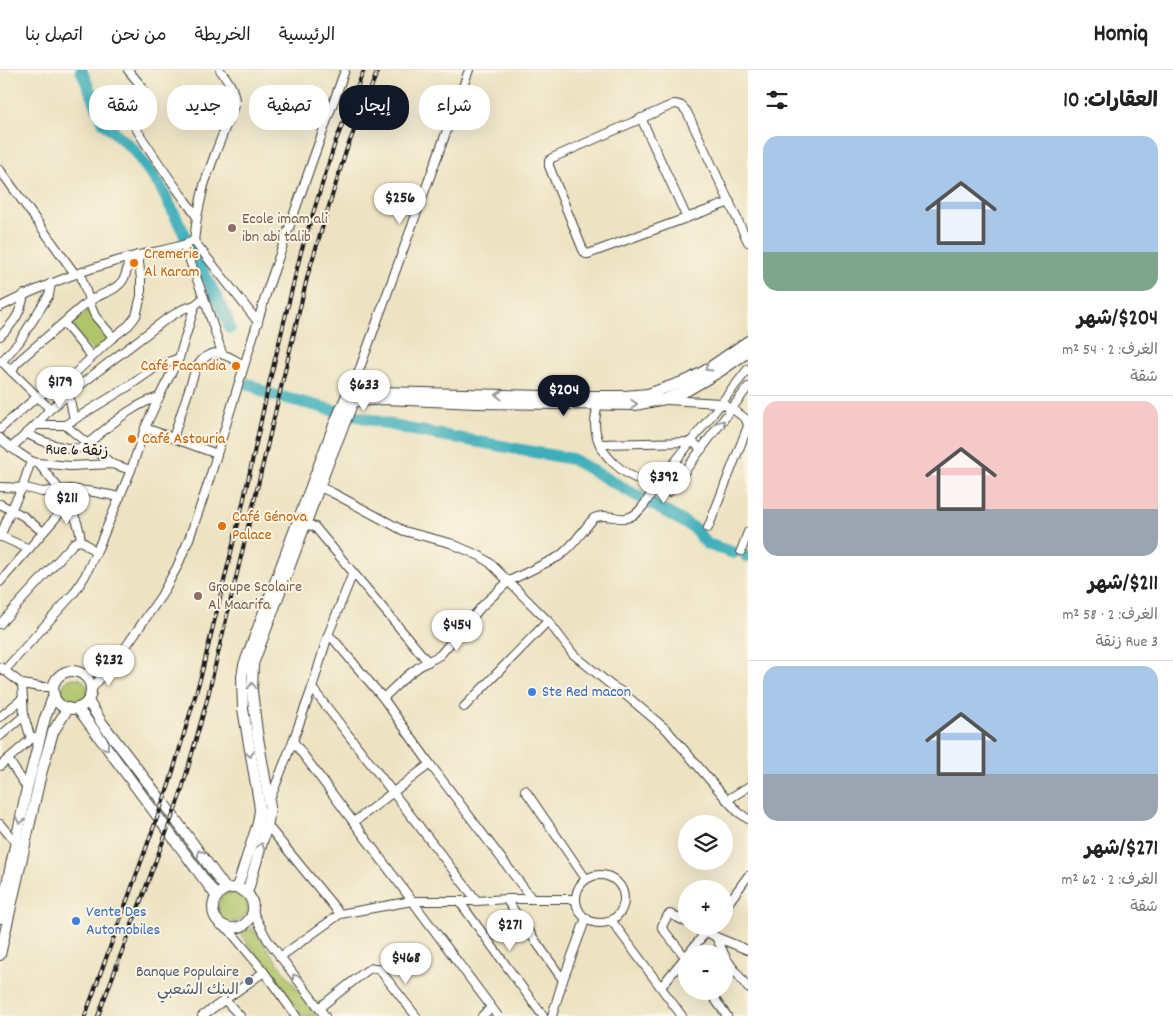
<!DOCTYPE html>
<html lang="ar">
<head>
<meta charset="utf-8">
<style>
	body { margin:0; font-family:Dekko,"Playpen Sans Arabic",sans-serif; background:#f2f2f2; color:#222; direction:rtl; height:100vh; display:flex; flex-direction:column; font-size:19px; white-space:nowrap }
	* { box-sizing:border-box; margin:0 }
	p { font-size:16px; color:#767676 }
	.icon { flex:none; width:28px; height:28px; fill:none; stroke:currentColor; stroke-width:2; stroke-linecap:round; stroke-linejoin:round }
	.map { position:relative; flex:1; overflow:hidden; direction:ltr }
	.details { display:flex; flex-direction:column; background:#fff; width:425px }
	.details>* { flex:none }
	.hud { position:absolute; left:15px; top:15px; width:475px; height:45px; direction:rtl; display:flex; gap:10px }
	.buttons { position:absolute; left:678px; top:745px; display:grid; gap:10px }
	.buttons a { display:grid; place-items:center; width:55px; height:55px; border-radius:50%; background:#fff; box-shadow:0 5px 20px #0002; font-size:25px }
	.price { position:absolute; translate:-50% -42px; padding:0 11px; border-radius:18px; background:#fff; color:#222; font-size:16px; line-height:32px; filter:drop-shadow(0 1px 2px #0008) }
	.price::after { content:''; position:absolute; left:50%; top:30px; width:15px; height:11px; margin-left:-8px; background:inherit; clip-path:polygon(0 0,100% 0,50% 100%) }
	.price.current { background:#111827; color:#fff }
	ul { padding:0; list-style:none }
	li { display:grid; align-content:center; gap:10px; height:265px; padding:0 15px }
	li+li { border-top:1px solid #e0e0e0 }
	li span { display:grid; place-items:center; height:155px; border-radius:15px; color:#555 }
	li>.icon { margin-inline-start:auto }
	span .icon { width:90px; height:90px; fill:#fffc; stroke-width:1 }
	li b { font-size:21px }
	h2 { display:flex; justify-content:space-between; align-items:center; height:60px; padding:0 15px; font-size:21px }
	.tag { padding:0 18px; border-radius:20px; background:#fff; box-shadow:0 5px 20px #0002; font-size:18px; line-height:45px }
	.tag.current { background:#111827; color:#fff }
	header { display:flex; align-items:center; gap:30px; box-sizing:border-box; height:70px; padding:0 25px; background:#fff; border-bottom:1px solid #e0e0e0 }
	header strong { font-size:24px }
	nav { display:flex; gap:28px; margin-inline-start:auto; font-size:18px }
	main { display:flex; flex:1; min-height:0 }
	.map>svg:first-child { display:block }
	.green { fill:#b0c56a; stroke:#667043 }
	.lines { fill:none; stroke-linecap:round; stroke-linejoin:round }
	.river { stroke:#3eaeba; stroke-width:12 }
	.minor-casing { stroke:#3b3a35; stroke-width:10 }
	.major-casing { stroke:#3b3a35; stroke-width:12 }
	.minor { stroke:#fff; stroke-width:8 }
	.major { stroke:#fff; stroke-width:10 }
	.rail-casing { stroke:#1c1c1c; stroke-width:4 }
	.rail { stroke:#fcf5e5; stroke-width:2; stroke-dasharray:5.5; stroke-linecap:butt }
	.oneway { stroke:#999 }
	.education-dot { fill:#8d6e63; stroke:#fcf5e5; stroke-width:2 }
	.food-dot { fill:#e8710a; stroke:#fcf5e5; stroke-width:2 }
	.shop-dot { fill:#3f7fe0; stroke:#fcf5e5; stroke-width:2 }
	.service-dot { fill:#5c6f8a; stroke:#fcf5e5; stroke-width:2 }
	.labels { text-anchor:middle; dominant-baseline:central; stroke-width:4; stroke-linejoin:round; paint-order:stroke }
	.education-label { font-size:16px; fill:#785e54; stroke:#fcf5e5; text-anchor:start }
	.food-label { font-size:16px; fill:#c56008; stroke:#fcf5e5; text-anchor:start }
	.street-label { font-size:16px; fill:#1c1c1c; stroke:#fcf5e5 }
	.shop-label { font-size:16px; fill:#366cbe; stroke:#fcf5e5; text-anchor:start }
	.service-label { font-size:16px; fill:#4e5e75; stroke:#fcf5e5; text-anchor:end }
</style>
</head>
<body>
<header>
<strong>Homiq</strong>
<nav><a>الرئيسية</a><a>الخريطة</a><a>من نحن</a><a>اتصل بنا</a></nav>
</header>
<main>
<section class="details">
<h2>العقارات: 10<svg class="icon" aria-label="filters" viewBox="0 0 24 24"><path d="M4 7h16M4 17h16"/><circle cx="9" cy="7" r="2"/><circle cx="15" cy="17" r="2"/></svg></h2>
<ul>
<li><span style="background:linear-gradient(#a9c7e8 75%,#7fa58c 0)"><svg class="icon" aria-label="home" viewBox="0 0 24 24"><path d="M3 11l9-7 9 7M6 9v11h12V9"/></svg></span><div><b>$204/شهر</b><p>الغرف: 2 · 54 m²</p><p>شقة</p></div></li>
<li><span style="background:linear-gradient(#f6c9c9 70%,#9aa5b1 0)"><svg class="icon" aria-label="home" viewBox="0 0 24 24"><path d="M3 11l9-7 9 7M6 9v11h12V9"/></svg></span><div><b>$211/شهر</b><p>الغرف: 2 · 58 m²</p><p>Rue 3 زنقة</p></div></li>
<li><span style="background:linear-gradient(#a9c7e8 70%,#9aa5b1 0)"><svg class="icon" aria-label="home" viewBox="0 0 24 24"><path d="M3 11l9-7 9 7M6 9v11h12V9"/></svg></span><div><b>$271/شهر</b><p>الغرف: 2 · 62 m²</p><p>شقة</p></div></li>
</ul>
</section>
<div class="map">
<svg width="748" height="946" viewBox="0 0 748 946">
	<rect width="100%" height="100%" fill="#fcf5e5"/>
	<filter id="ink" filterUnits="userSpaceOnUse"><feTurbulence type="fractalNoise" baseFrequency=".02" numOctaves="2"/><feDisplacementMap in="SourceGraphic" scale="10" xChannelSelector="R" yChannelSelector="G"/><feConvolveMatrix kernelMatrix="1 2 1 2 8 2 1 2 1" color-interpolation-filters="sRGB"/></filter>
	<filter id="wash" filterUnits="userSpaceOnUse"><feTurbulence type="fractalNoise" baseFrequency=".0096" numOctaves="4" result="noise"/><feDisplacementMap in="SourceGraphic" scale="20" xChannelSelector="R" yChannelSelector="G"/><feGaussianBlur stdDeviation="1.12" result="paint"/><feColorMatrix in="noise" values="0 0 0 0 0 0 0 0 0 0 0 0 0 0 0 0 0 1.4 0 .05"/><feComposite in="paint" operator="in"/></filter>
	<g filter="url(#wash)">
		<rect width="100%" height="100%" fill="#ede3c3"/>
		<!-- green -->
		<g class="green">
			<path d="M87 241 110 267 93 281 71 256Z"/>
			<circle cx="75" cy="621" r="13"/>
			<circle cx="233" cy="837" r="15"/>
			<path d="M252 858 317 946H302L241 864Z"/>
		</g>
		<g class="lines">
			<!-- river -->
			<g class="river">
				<path d="M81 0 104 53 133 79 160 116 225 244 230 258"/>
				<path d="M249 314 266 323 408 359 572 389 641 428"/>
				<path d="M652 434 694 458 707 474 734 483"/>
				<path d="M746 486H748"/>
			</g>
		</g>
	</g>
	<g filter="url(#ink)">
		<g class="lines">
			<!-- minor casing -->
			<g class="minor-casing">
				<g id="minor">
					<path d="M128 0 142 17 143 21C139 26 129 31 127 37 125 50 186 131 197 147"/>
					<path d="M220 0C228 10 235 20 235 33L215 84 204 115 197 147 194 171 258 252"/>
					<path d="M641 48 687 148"/>
					<path d="M0 100 75 204"/>
					<path d="M730 132 588 184H586L583 180 549 96V91L552 88 674 34C681 34 683 37 687 42L748 172"/>
					<path d="M184 175 204 228 222 283"/>
					<path d="M80 203 92 239 95 246 113 267"/>
					<path d="M0 237C41 216 83 200 127 188 149 182 173 180 194 171"/>
					<path d="M64 253 92 287"/>
					<path d="M0 266C14 253 21 243 24 224"/>
					<path d="M0 290 50 339"/>
					<path d="M1 292 19 272 49 225 51 213"/>
					<path d="M12 302 15 295 21 289C35 277 49 265 63 253 73 245 82 235 93 229 103 223 117 220 123 210 127 204 128 195 128 188"/>
					<path d="M353 317 469 0"/>
					<path d="M69 324 74 350"/>
					<path d="M667 330 721 333 732 339 745 348 747 352 748 356 708 458"/>
					<path d="M597 334C597 341 595 347 595 354 596 385 624 406 652 415 658 417 663 422 669 422L748 317"/>
					<path d="M36 355H65L129 316 158 296 179 288"/>
					<path d="M65 355 112 394"/>
					<path d="M145 358 173 368"/>
					<path d="M0 359 38 326 59 315 70 308 111 269 129 255 136 246 141 226V209L138 185"/>
					<path d="M26 363C37 370 67 381 80 378 83 377 85 375 87 374 109 357 131 335 159 327"/>
					<path d="M0 368 4 372 19 383 31 391 38 393 70 396 112 394 131 400"/>
					<path d="M600 374 692 372 702 379"/>
					<path d="M11 378 36 355 50 339 107 294 165 250 183 239 195 235 204 228"/>
					<path d="M217 384 173 368 196 298C211 274 224 284 244 295"/>
					<path d="M38 393 60 420"/>
					<path d="M0 417 26 418 42 422 70 419 94 422 120 427"/>
					<path d="M320 417 333 423 404 461 450 473 480 486 490 493 548 551 573 584 612 616 622 622 667 660 727 730 738 742 748 749"/>
					<path d="M0 434 23 446 43 462"/>
					<path d="M68 434C76 447 80 457 81 471"/>
					<path d="M307 454 315 457 428 592"/>
					<path d="M0 466 29 479"/>
					<path d="M0 467 11 440 22 418 31 391"/>
					<path d="M741 481 748 462"/>
					<path d="M0 512 80 420"/>
					<path d="M0 554 74 473 79 471 83 472 96 482"/>
					<path d="M328 565 353 503"/>
					<path d="M0 597 22 614 40 617H54"/>
					<path d="M4 601 74 523 85 506 99 476 131 400 145 358 159 327 179 288 195 235"/>
					<path d="M83 604 108 599"/>
					<path d="M22 614 24 646 31 669"/>
					<path d="M312 618 477 831"/>
					<path d="M91 620 127 575 161 526 177 497 189 469 206 420 268 218 313 89 345 0"/>
					<path d="M383 628C393 619 404 607 416 599 423 593 432 590 440 585L483 535 509 511 558 487C573 477 582 461 594 448 601 445 606 446 614 447 618 448 622 449 626 448 640 446 649 427 656 416L748 299"/>
					<path d="M464 637 548 551"/>
					<path d="M0 647 23 628"/>
					<path d="M0 666 24 646"/>
					<path d="M293 671 498 946"/>
					<path d="M8 689 27 718"/>
					<path d="M0 696 31 669 35 667"/>
					<path d="M525 720 586 809"/>
					<path d="M727 730 748 717"/>
					<path d="M269 732 293 671 312 618 328 565 334 570 383 628 430 694 532 829"/>
					<path d="M354 752 430 694"/>
					<path d="M0 754 16 773"/>
					<path d="M267 755 340 844"/>
					<circle cx="600" cy="829" r="24"/>
					<path d="M506 829 563 910"/>
					<path d="M459 831 543 946"/>
					<path d="M724 839 748 806"/>
					<path d="M253 842 267 869 325 946"/>
					<path d="M611 850 682 946"/>
					<path d="M686 852 670 844 668 845 662 856V858L686 888"/>
					<path d="M226 856 264 902 296 946"/>
					<path d="M695 856 716 867 748 880"/>
					<path d="M716 867 727 890 748 918"/>
					<path d="M688 884 711 856"/>
					<path d="M280 887 340 844 412 831H477L506 829H576"/>
					<path d="M661 917 686 886"/>
					<path d="M709 921 727 946"/>
					<path d="M225 930 240 946"/>
					<path d="M319 938 366 901C371 898 373 897 379 899L416 946"/>
					<path d="M202 946 264 902"/>
					<path d="M482 946 491 938"/>
					<path d="M552 946 563 910 586 848"/>
				</g>
			</g>
			<!-- major casing -->
			<g class="major-casing">
				<g id="major">
					<path d="M358 318 380 322 546 326H624L648 324 688 310 706 300 748 271"/>
					<path d="M358 331 385 329 476 333 635 335 665 329 688 320 719 302 748 282"/>
					<circle cx="72" cy="620" r="19"/>
					<path d="M88 631 102 653 162 731 226 819"/>
					<path d="M77 638 85 648 217 827"/>
					<path d="M237 818 258 753 260 740 259 732 243 639 242 607 244 595 334 355 347 325"/>
					<circle cx="233" cy="838" r="20"/>
					<path d="M247 823 268 752 270 737 257 662 252 621 253 594 329 391 353 332"/>
					<path d="M0 848 27 718 45 648 54 625"/>
					<path d="M0 885 41 704 53 662 68 638"/>
				</g>
			</g>
			<!-- minor -->
			<use href="#minor" class="minor"/>
			<!-- major -->
			<use href="#major" class="major"/>
			<!-- rail casing -->
			<g class="rail-casing">
				<g id="rail">
					<path d="M85 946 169 715 201 606 243 433 269 314 301 182 335 73 364 0"/>
					<path d="M98 946 181 723 207 630 308 204 346 81 378 0"/>
				</g>
			</g>
			<!-- rail -->
			<use href="#rail" class="rail"/>
		</g>
		<!-- one-way arrows -->
		<defs><path id="oneway-chevron" d="M-2-3.5L2.5 0L-2 3.5" fill="none" stroke-width="1.6" stroke-linecap="round" stroke-linejoin="round" transform="scale(1.25)"/></defs>
		<g class="oneway">
			<use href="#oneway-chevron" transform="translate(708 298) rotate(148)"/>
			<use href="#oneway-chevron" transform="translate(499 325) rotate(-178)"/>
			<use href="#oneway-chevron" transform="translate(634 334) rotate(-3)"/>
			<use href="#oneway-chevron" transform="translate(722 353) rotate(-53)"/>
			<use href="#oneway-chevron" transform="translate(252 616) rotate(-91)"/>
			<use href="#oneway-chevron" transform="translate(106 677) rotate(54)"/>
			<use href="#oneway-chevron" transform="translate(250 684) rotate(80)"/>
			<use href="#oneway-chevron" transform="translate(20 751) rotate(102)"/>
			<use href="#oneway-chevron" transform="translate(261 776) rotate(-73)"/>
			<use href="#oneway-chevron" transform="translate(200 783) rotate(-126)"/>
			<use href="#oneway-chevron" transform="translate(295 907) rotate(-127)"/>
		</g>
	</g>
	<!-- markers -->
	<g class="education-dot">
		<circle cx="232" cy="158" r="5"/>
		<circle cx="198" cy="526" r="5"/>
	</g>
	<g class="food-dot">
		<circle cx="134" cy="193" r="5"/>
		<circle cx="236" cy="296" r="5"/>
		<circle cx="132" cy="369" r="5"/>
		<circle cx="222" cy="456" r="5"/>
	</g>
	<g class="shop-dot">
		<circle cx="532" cy="622" r="5"/>
		<circle cx="76" cy="851" r="5"/>
	</g>
	<circle class="service-dot" cx="249" cy="911" r="5"/>
	<g class="labels">
		<!-- education labels -->
		<g class="education-label">
			<text x="242" y="149">Ecole imam ali<tspan x="242" dy="18">ibn abi talib</tspan></text>
			<text x="208" y="517">Groupe Scolaire<tspan x="208" dy="18">Al Maarifa</tspan></text>
		</g>
		<!-- food labels -->
		<g class="food-label">
			<text x="144" y="184">Cremerie<tspan x="144" dy="18">Al Karam</tspan></text>
			<text x="226" y="296" text-anchor="end">Café Facandia</text>
			<text x="142" y="369">Café Astouria</text>
			<text x="232" y="447">Café Génova<tspan x="232" dy="18">Palace</tspan></text>
		</g>
		<!-- street labels -->
		<g class="street-label">
			<text transform="translate(77 381) rotate(2)">Rue 6 زنقة</text>
		</g>
		<!-- shop labels -->
		<g class="shop-label">
			<text x="542" y="622">Ste Red macon</text>
			<text x="86" y="842">Vente Des<tspan x="86" dy="18">Automobiles</tspan></text>
		</g>
		<!-- service labels -->
		<g class="service-label">
			<text x="239" y="902">Banque Populaire<tspan x="239" dy="18">البنك الشعبي</tspan></text>
		</g>
	</g>
</svg>
<div class="buttons">
<a><svg class="icon" aria-label="layers" viewBox="0 0 24 24"><path d="M12 4l9 5-9 5-9-5zM3 14l9 5 9-5"/></svg></a>
<a>+</a>
<a>−</a>
</div>
<b class="price" style="left:400px;top:155px">$256</b>
<b class="price" style="left:60px;top:339px">$179</b>
<b class="price" style="left:364px;top:342px">$633</b>
<b class="price current" style="left:564px;top:347px">$204</b>
<b class="price" style="left:664px;top:434px">$392</b>
<b class="price" style="left:67px;top:455px">$211</b>
<b class="price" style="left:457px;top:582px">$454</b>
<b class="price" style="left:109px;top:617px">$232</b>
<b class="price" style="left:510px;top:882px">$271</b>
<b class="price" style="left:406px;top:915px">$468</b>
<div class="hud">
<a class="tag">شراء</a>
<a class="tag current">إيجار</a>
<a class="tag">تصفية</a>
<a class="tag">جديد</a>
<a class="tag">شقة</a>
</div>
</div>
</main>
</body>
</html>
